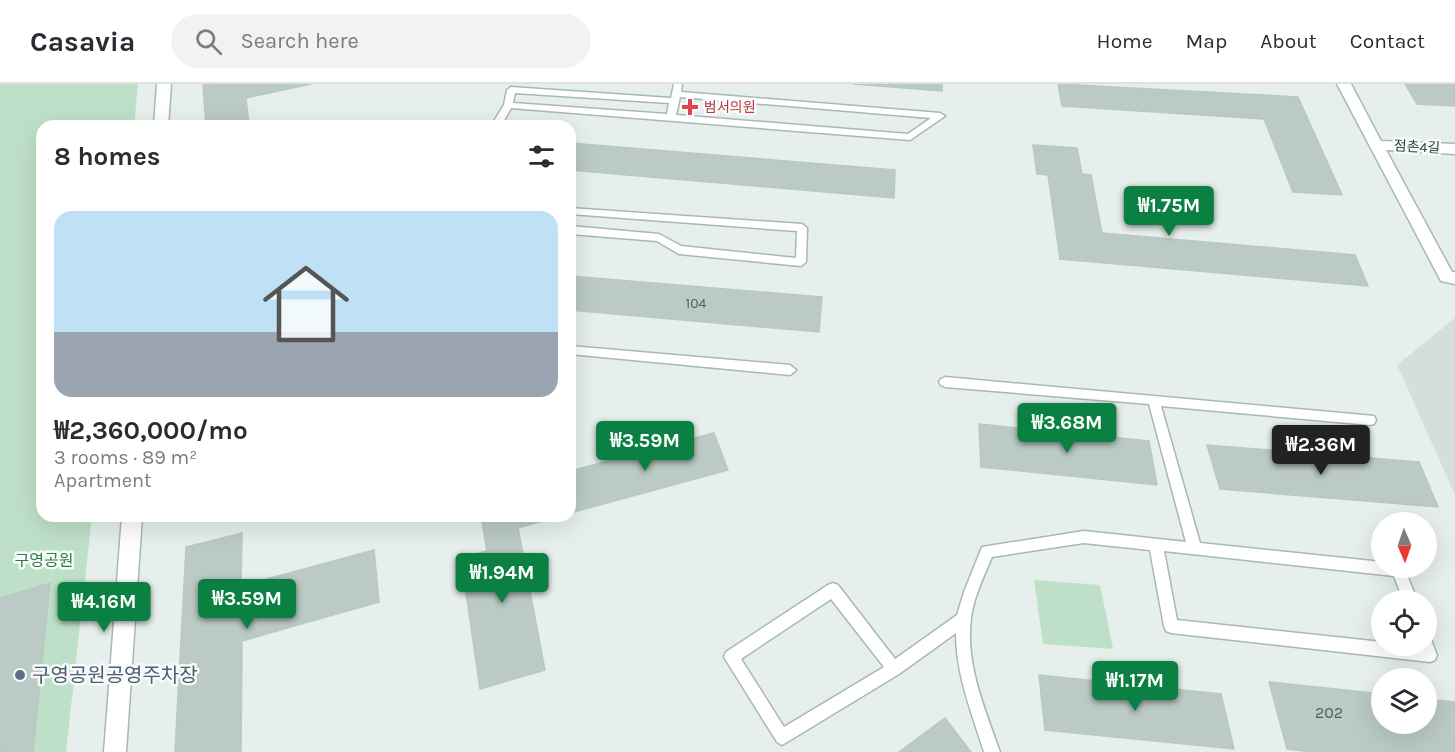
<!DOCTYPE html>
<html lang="en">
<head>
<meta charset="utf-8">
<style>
	body { margin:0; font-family:Karla,"Noto Sans KR",sans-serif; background:#f2f2f3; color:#2b2b33; height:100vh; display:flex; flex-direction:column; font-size:22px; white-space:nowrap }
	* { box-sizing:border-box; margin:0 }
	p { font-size:20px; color:#7c7c81 }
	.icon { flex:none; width:33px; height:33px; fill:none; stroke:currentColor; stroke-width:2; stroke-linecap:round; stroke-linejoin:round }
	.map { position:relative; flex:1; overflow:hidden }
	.sheet { position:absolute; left:36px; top:36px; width:540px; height:402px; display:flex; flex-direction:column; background:#fff; border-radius:18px; box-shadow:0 6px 24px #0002 }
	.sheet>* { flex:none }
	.needle { width:39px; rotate:178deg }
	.fabs { position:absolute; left:1371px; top:428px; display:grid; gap:12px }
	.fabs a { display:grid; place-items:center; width:66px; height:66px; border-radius:50%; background:#fff; box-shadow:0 6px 24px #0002; font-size:30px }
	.price { position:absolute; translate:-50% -51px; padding:0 14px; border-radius:6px; background:#0b8043; color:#fff; font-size:20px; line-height:39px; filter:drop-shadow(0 2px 3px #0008) }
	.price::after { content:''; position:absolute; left:50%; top:36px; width:18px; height:14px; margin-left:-9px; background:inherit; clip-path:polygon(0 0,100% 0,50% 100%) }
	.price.active { background:#222; color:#fff }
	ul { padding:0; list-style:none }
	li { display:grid; align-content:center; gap:12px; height:318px; padding:0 18px }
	li span { display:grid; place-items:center; height:186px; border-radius:18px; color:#555 }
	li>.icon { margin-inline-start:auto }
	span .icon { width:108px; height:108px; fill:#fffc; stroke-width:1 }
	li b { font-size:26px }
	h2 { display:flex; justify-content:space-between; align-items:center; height:72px; padding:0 18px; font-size:26px }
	header { display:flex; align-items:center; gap:36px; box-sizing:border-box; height:84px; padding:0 30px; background:#fff; border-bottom:2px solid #e1e1e2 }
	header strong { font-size:28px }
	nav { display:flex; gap:33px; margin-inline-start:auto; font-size:21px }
	.search { width:420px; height:54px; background:#f2f2f3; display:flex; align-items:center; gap:15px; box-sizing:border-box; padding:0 21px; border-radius:33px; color:#7c7c81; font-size:22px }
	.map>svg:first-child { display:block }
	.built { fill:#d4dfda }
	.green { fill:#bfe0c8 }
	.building { fill:#bbcac4; stroke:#b8c9c2; stroke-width:1.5 }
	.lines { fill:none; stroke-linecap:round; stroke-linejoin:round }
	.service-casing { stroke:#a8b8b2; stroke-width:3 }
	.minor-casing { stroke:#a8b8b2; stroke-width:3 }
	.service { fill:#fff; fill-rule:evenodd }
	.minor { fill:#fff; fill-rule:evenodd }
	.health-dot { fill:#e0444e; stroke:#f7fbf9; stroke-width:2 }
	.service-dot { fill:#5c6f8a; stroke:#f7fbf9; stroke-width:2 }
	.labels { text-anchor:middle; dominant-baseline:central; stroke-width:5; stroke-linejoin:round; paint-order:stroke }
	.far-health-label { font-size:14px; fill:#be3a42; stroke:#f7fbf9; text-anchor:start }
	.far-street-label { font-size:14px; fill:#24423a; stroke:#f7fbf9 }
	.number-label { font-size:14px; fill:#4a645c }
	.park-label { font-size:16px; fill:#2d7a4b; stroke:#f7fbf9 }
	.near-number-label { font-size:16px; fill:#4a645c }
	.near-service-label { font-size:20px; fill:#4e5e75; stroke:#f7fbf9; text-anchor:start }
</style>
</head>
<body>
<header>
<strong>Casavia</strong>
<div class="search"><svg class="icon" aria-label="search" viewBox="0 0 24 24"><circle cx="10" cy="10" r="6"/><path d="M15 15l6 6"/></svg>Search here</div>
<nav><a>Home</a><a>Map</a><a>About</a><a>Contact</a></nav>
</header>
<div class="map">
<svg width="1455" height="668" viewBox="0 0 1455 668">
	<rect width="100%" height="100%" fill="#e6efeb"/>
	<!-- built -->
	<path class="built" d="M1455 234V411L1397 281Z"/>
	<!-- green -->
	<g class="green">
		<path d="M0 0H138L134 42H42V432H92L66 668H0Z"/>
		<path d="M1034 496 1100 501 1113 565 1043 560Z"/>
	</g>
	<!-- building -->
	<g class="building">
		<path d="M311 0 246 14 249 42H206L203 1Z"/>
		<path d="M853 0H942V7Z"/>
		<path d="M1058 0 1298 13 1342 111 1293 108 1264 35 1062 22Z"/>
		<path d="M1405 0H1455V22L1417 20Z"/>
		<path d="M570 59 895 86 894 114 570 86Z"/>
		<path d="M1033 61 1077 64 1082 90 1091 91 1102 149 1355 171 1368 202 1060 175 1048 91 1037 90Z"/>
		<path d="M570 192 822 213 819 248 570 226Z"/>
		<path d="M979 340 1149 357 1157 401 981 383Z"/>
		<path d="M714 349 728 386 570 429V387Z"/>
		<path d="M1207 361 1419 378 1438 423 1220 405Z"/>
		<path d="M481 432H560L518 444 545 586 480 605 461 474 487 467Z"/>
		<path d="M242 449 241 502 374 466 379 518 242 557 241 668H175L186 463Z"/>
		<path d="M50 499 33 668H0V514Z"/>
		<path d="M1039 591 1221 610 1234 665 1045 646Z"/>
		<path d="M1269 598 1382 610V639H1426V615L1455 618V668H1311L1287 665Z"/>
		<path d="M945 634 971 668H899Z"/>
	</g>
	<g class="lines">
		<!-- service casing -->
		<g class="service-casing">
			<g id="service">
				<path d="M674 0H682L681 8 940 29 945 32 910 56 511 24 501 42H491L504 21 507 6 511 3 671 14ZM515 9 669 19 667 30 513 19ZM680 13 931 34 908 50 676 31Z"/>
				<path d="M570 124 802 140 807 144 806 178 801 182 679 170 657 157 570 150V142L659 150 681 162 796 174 797 147 570 130Z"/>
				<path d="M570 262 790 281 796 286 790 291 570 270Z"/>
				<path d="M945 293 1374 332 1376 336 1374 340 1370 341 1161 322 1200 459 1382 478V483H1404L1417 516H1403L1394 492 1164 467 1177 536 1382 558V561L1420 563 1419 561H1426V554L1431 556 1437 571 1435 576 1430 578 1171 549 1166 547 1164 542 1150 466 1084 459 992 473C984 492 974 512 971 534 965 580 985 625 1000 668H984C972 629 956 591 956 549L899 590 787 658 782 661 777 658 724 573 726 568 828 501 833 499 838 501 895 575 957 531 964 508 982 463 1084 447 1186 458 1149 320 945 303 941 301 939 298 941 295ZM831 515 884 583 784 643 741 575Z"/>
			</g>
		</g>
		<!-- minor casing -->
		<g class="minor-casing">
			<g id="minor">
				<path d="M157 0H171L168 42H154Z"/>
				<path d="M1337 0H1351L1381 57 1455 60V70L1386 66 1452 188H1455V200L1441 197Z"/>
				<path d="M122 432H142L126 668H104Z"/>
			</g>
		</g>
		<!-- service -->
		<use href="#service" class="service"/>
		<!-- minor -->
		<use href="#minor" class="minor"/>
	</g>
	<!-- markers -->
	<path class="health-dot" d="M687 14h6v6h6v6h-6v6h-6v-6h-6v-6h6z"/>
	<circle class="service-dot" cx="20" cy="591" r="6"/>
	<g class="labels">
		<!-- far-health labels -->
		<g class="far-health-label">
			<text x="704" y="23">범서의원</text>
		</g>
		<!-- far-street labels -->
		<g class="far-street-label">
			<text transform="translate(1417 63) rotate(3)">점촌4길</text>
		</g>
		<!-- number labels -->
		<g class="number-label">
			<text x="696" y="219">104</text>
		</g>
		<!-- park labels -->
		<g class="park-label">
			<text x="44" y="476">구영공원</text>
		</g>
		<!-- near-number labels -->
		<g class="near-number-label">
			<text x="1329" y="628">202</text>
		</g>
		<!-- near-service labels -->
		<g class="near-service-label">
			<text x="32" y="591">구영공원공영주차장</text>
		</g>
	</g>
</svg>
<div class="fabs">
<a><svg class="needle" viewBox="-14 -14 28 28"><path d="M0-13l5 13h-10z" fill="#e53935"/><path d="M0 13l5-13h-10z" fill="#7c7c81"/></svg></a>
<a><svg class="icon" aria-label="locate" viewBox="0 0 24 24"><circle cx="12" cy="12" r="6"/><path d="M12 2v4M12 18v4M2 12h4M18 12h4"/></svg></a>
<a><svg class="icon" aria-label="layers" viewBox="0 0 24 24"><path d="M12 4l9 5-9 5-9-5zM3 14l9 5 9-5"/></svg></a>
</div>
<b class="price" style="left:1169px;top:153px">₩1.75M</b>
<b class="price" style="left:1067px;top:370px">₩3.68M</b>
<b class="price" style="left:645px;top:388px">₩3.59M</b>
<b class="price active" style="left:1321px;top:392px">₩2.36M</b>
<b class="price" style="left:502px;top:520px">₩1.94M</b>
<b class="price" style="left:247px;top:546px">₩3.59M</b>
<b class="price" style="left:104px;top:549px">₩4.16M</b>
<b class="price" style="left:1135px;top:628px">₩1.17M</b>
<section class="sheet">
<h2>8 homes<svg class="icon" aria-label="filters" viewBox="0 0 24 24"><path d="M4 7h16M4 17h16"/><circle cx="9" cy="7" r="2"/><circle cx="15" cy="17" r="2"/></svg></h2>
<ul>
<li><span style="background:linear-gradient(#bfe0f5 65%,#9aa5b1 0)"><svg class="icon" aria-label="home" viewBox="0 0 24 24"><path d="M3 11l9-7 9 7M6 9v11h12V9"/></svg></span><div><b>₩2,360,000/mo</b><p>3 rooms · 89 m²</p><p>Apartment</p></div></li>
</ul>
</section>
</div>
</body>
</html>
